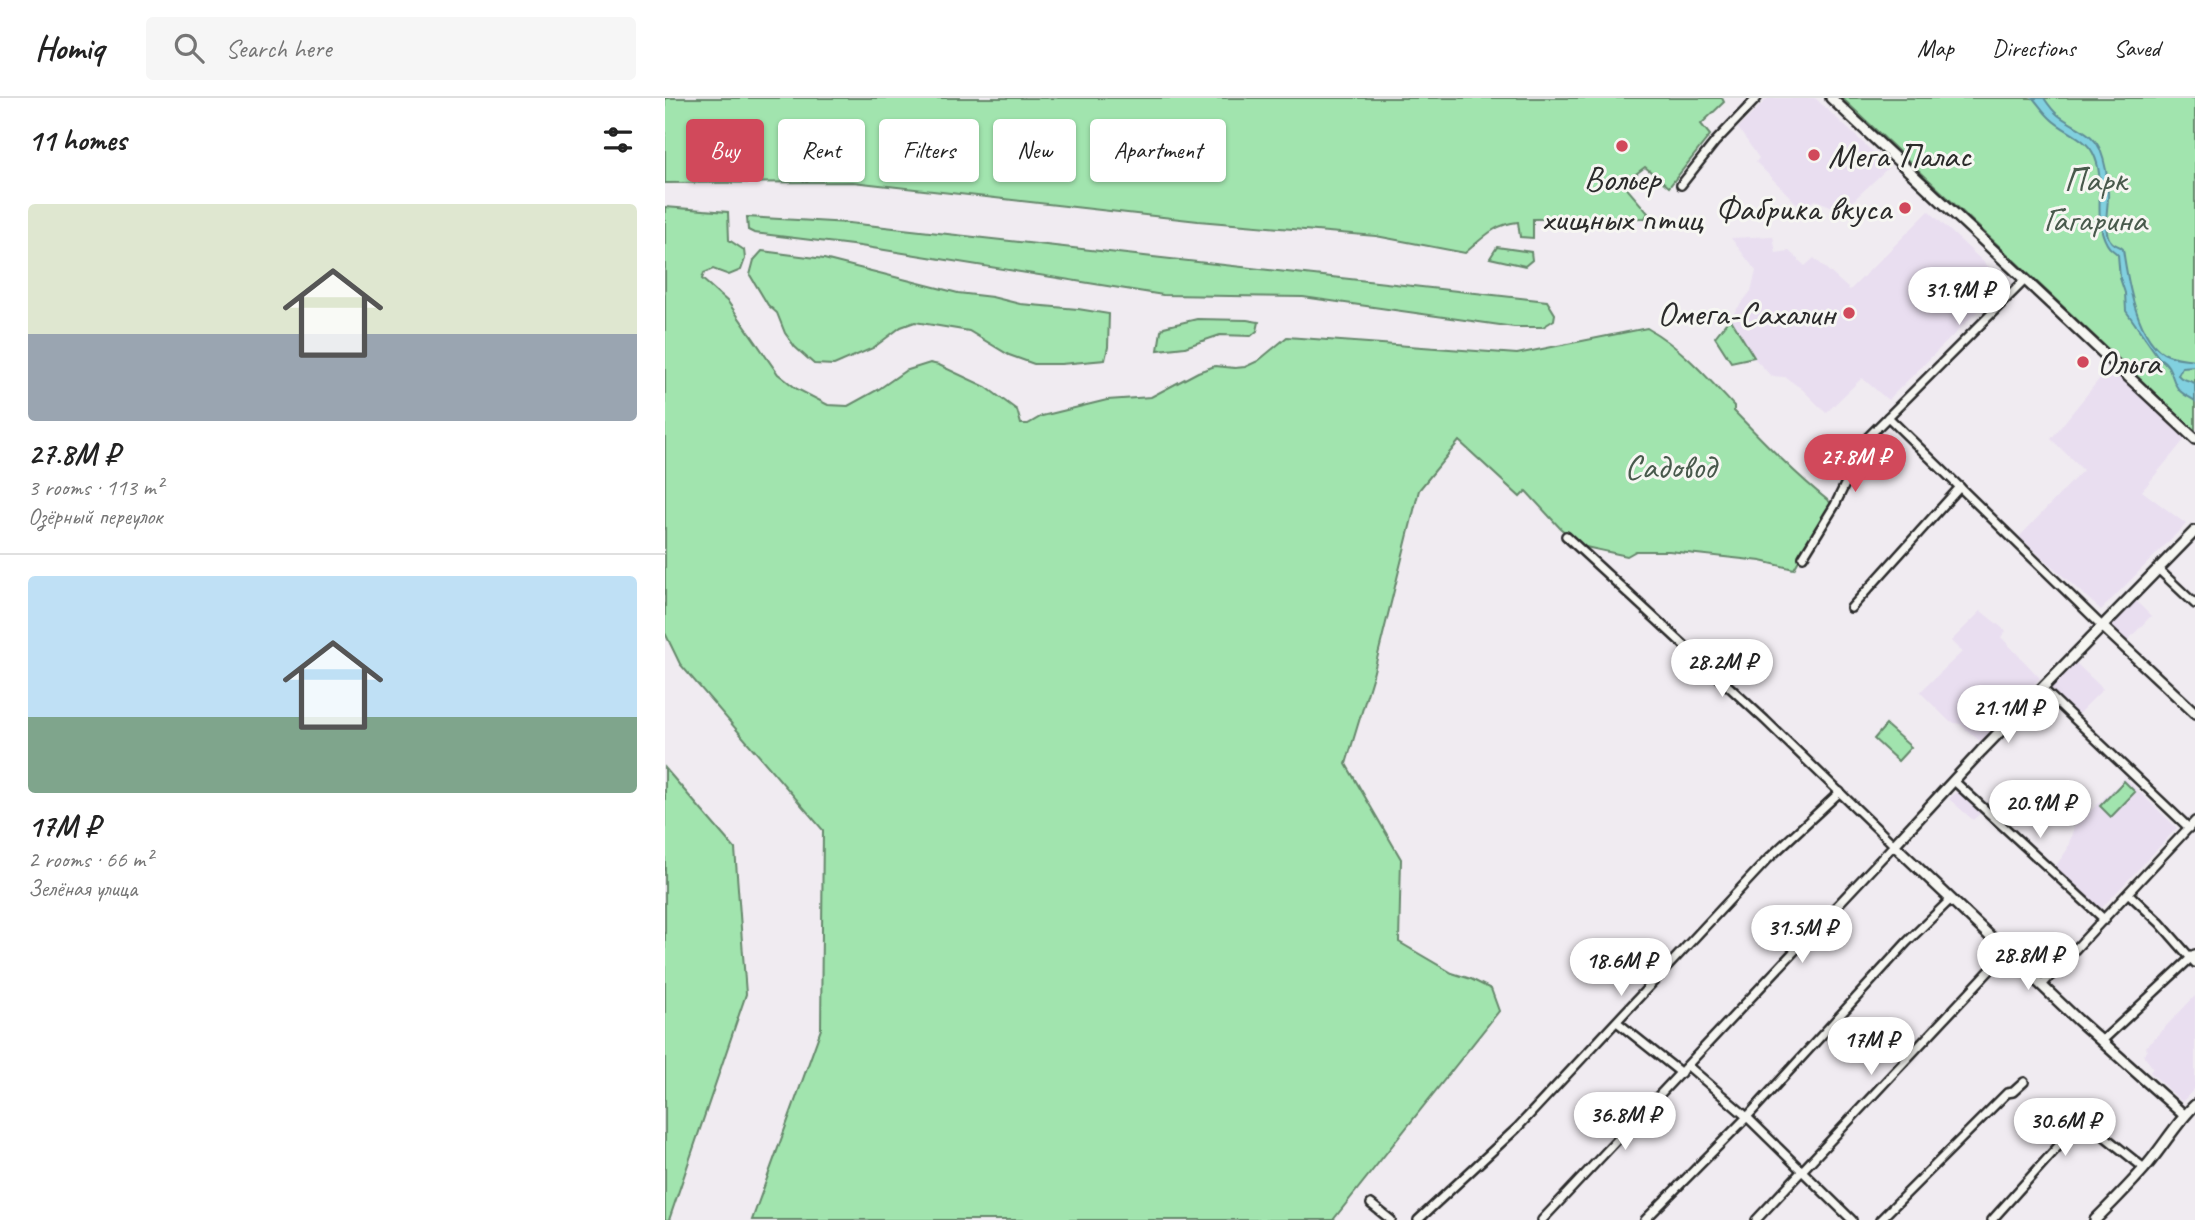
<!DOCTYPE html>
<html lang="en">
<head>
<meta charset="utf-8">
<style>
	body { margin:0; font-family:Caveat,sans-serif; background:#f6f6f6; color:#222; height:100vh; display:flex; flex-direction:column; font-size:26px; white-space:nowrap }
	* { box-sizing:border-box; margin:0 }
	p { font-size:23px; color:#767676 }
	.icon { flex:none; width:38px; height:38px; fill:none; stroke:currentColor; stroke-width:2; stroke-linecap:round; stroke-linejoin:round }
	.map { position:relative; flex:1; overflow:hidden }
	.drawer { display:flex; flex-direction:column; background:#fff; width:665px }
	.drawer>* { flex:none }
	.banner { position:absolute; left:21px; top:21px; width:665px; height:63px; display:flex; gap:14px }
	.price { position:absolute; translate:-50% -60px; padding:0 16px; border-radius:24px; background:#fff; color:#222; font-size:23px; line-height:46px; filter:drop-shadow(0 2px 4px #0008) }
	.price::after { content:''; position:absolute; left:50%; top:42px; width:21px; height:16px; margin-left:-10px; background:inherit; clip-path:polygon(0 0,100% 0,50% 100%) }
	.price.active { background:#d1495b; color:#fff }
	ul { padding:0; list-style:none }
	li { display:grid; align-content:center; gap:14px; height:371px; padding:0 28px }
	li+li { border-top:2px solid #e0e0e0 }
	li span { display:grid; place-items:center; height:217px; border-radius:7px; color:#555 }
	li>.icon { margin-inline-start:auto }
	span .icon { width:126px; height:126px; fill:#fffc; stroke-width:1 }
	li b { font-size:30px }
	h2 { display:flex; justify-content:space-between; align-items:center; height:84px; padding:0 28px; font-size:30px }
	.chip { padding:0 24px; border-radius:7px; background:#fff; box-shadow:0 2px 5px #0004; font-size:24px; line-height:63px }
	.chip.active { background:#d1495b; color:#fff }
	header { display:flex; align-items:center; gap:42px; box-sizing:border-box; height:98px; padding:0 35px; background:#fff; border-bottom:2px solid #e0e0e0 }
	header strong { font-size:33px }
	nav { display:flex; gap:38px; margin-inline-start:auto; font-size:24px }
	.search { width:490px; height:63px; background:#f6f6f6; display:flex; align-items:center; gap:18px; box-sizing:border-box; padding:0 24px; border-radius:7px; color:#767676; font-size:26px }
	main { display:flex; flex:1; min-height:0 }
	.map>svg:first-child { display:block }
	.built { fill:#e9def0 }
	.green { fill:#a1e4ae; stroke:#66886c; stroke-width:2 }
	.water { fill:#81d0df; stroke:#5f8e97; stroke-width:2 }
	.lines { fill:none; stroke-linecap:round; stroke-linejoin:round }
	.minor-casing { stroke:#2b2b2b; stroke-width:12 }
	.tertiary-casing { stroke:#2b2b2b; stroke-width:14 }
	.minor { stroke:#f6f6f2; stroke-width:7 }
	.tertiary { stroke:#f6f6f2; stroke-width:9 }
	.poi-dot { fill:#d1495b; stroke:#f6f6f2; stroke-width:2.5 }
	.labels { text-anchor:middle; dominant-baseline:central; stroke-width:6; stroke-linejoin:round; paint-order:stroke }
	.poi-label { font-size:35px; fill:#2b2b2b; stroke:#f6f6f2; text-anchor:start }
	.park-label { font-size:35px; fill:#48594c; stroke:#f6f6f2 }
</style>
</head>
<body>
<header>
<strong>Homiq</strong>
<div class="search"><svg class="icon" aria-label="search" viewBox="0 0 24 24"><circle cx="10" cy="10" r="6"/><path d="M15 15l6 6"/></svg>Search here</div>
<nav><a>Map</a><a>Directions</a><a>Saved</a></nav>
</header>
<main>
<section class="drawer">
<h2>11 homes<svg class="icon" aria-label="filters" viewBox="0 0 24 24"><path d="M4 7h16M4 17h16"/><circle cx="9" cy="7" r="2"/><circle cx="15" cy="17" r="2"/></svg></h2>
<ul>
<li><span style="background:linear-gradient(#dfe7d0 60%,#9aa5b1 0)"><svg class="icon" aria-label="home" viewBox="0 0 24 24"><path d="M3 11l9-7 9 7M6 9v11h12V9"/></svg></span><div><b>27.8M ₽</b><p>3 rooms · 113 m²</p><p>Озёрный переулок</p></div></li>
<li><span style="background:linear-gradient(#bfe0f5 65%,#7fa58c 0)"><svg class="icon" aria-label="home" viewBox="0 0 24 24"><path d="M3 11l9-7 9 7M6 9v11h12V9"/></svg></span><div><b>17M ₽</b><p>2 rooms · 66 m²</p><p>Зелёная улица</p></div></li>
</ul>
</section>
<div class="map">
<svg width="1530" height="1122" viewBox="0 0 1530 1122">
	<rect width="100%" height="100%" fill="#f0ebf1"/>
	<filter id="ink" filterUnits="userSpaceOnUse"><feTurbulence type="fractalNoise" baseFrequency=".0143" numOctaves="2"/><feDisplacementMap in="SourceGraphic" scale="14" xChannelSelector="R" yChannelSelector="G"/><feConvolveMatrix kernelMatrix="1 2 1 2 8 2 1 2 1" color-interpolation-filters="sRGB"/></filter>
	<g filter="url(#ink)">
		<!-- built -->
		<g class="built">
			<path d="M1103 0H1150L1224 69 1177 113 1151 102 1135 109 1091 64 1094 60 1073 30Z"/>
			<path d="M1264 113 1341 185 1223 302 1197 280 1161 315 1137 291 1120 279 1106 278 1089 260 1066 264 1050 239 1086 193 1091 173 1066 140 1108 138 1111 155 1124 153 1140 168 1149 160 1185 192Z"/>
			<path d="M1444 269 1520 341 1477 393 1521 426 1436 512 1354 439 1418 372 1386 341Z"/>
			<path d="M1469 501 1486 518 1462 543 1444 527Z"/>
			<path d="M1316 513 1341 533 1336 539 1375 580 1316 644 1295 626 1285 624 1255 594 1297 554 1286 543Z"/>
			<path d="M1411 565 1438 591 1413 616 1385 591Z"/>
			<path d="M1460 680 1512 730 1435 812 1390 769 1402 752 1409 729Z"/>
			<path d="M1293 692 1317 714 1308 722 1284 701Z"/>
			<path d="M1530 898V990L1517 1004 1485 974 1488 970 1478 957 1482 952 1480 950Z"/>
		</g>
		<!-- green -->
		<g class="green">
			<path d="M0 0H1057L1059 4 1036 26 1045 37 1004 89 980 69 958 86 983 115 980 120 868 121V140L855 139 853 124C829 126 818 140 800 155L711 138 533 123 188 84 0 85Z"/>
			<path d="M1177 0H1530V333Z"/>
			<path d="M0 109 63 114 64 142 79 152 80 161 76 172 64 177 48 171 39 175 37 181 63 204 113 276 132 291 163 307 183 308 214 291 240 273 265 265 274 267 321 289 352 312 356 326H363L377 318 442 302 486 299 533 274 550 268 570 270 580 269 593 263 622 239 852 256 982 230C1017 250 1042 279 1069 308V313C1100 345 1131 377 1166 405L1129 471 1096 463 1004 453H971L962 458 916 448 895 430 861 393 855 399 794 343 754 392 708 577 681 666 736 761 734 844 787 875 806 881 826 891 834 913 668 1122H87L156 931 158 732 15 566 0 535Z"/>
			<path d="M82 119 184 125 882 203 890 216 889 222 878 229H849L638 199 498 197 195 148 89 135 83 132Z"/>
			<path d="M832 149 866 154 867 162 860 168 825 160Z"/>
			<path d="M97 153 159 161 293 195 327 199 355 206 413 211 444 216 443 249 440 262 396 266H369L344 257 304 233 250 224 236 229 208 250 169 267 149 266 130 249 120 235 112 215 103 207 85 177 89 162Z"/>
			<path d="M1065 220 1089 259 1066 264 1050 239Z"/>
			<path d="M532 221 582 222 594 224 592 233 586 238 555 237 520 249 493 252 496 233 499 229Z"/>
			<path d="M1221 627 1246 649 1233 663 1209 641Z"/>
			<path d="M0 670 70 751 81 896 4 1122H0Z"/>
			<path d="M1459 683 1470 694 1446 719 1435 708Z"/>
		</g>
		<!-- water -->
		<path class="water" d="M1368 0H1379C1383 6 1387 12 1393 17 1408 29 1426 32 1435 51 1440 64 1443 80 1443 94 1444 108 1437 130 1445 142 1448 148 1453 146 1458 151 1462 179 1472 246 1503 257 1511 260 1521 261 1530 262V268L1517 269 1513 277 1516 280 1530 285V303C1526 300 1519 297 1515 293 1505 283 1509 268 1494 260L1461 213 1460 195 1455 180 1453 157C1449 152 1445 152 1442 146 1426 118 1443 84 1428 55 1420 39 1398 33 1386 21 1379 15 1374 7 1368 0Z"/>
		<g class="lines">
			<!-- minor casing -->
			<g class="minor-casing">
				<g id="minor">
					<path d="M1016 87 1050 44 1092 0"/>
					<path d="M1223 319 1437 528"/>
					<path d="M1138 459 1170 407 1203 339 1360 182"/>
					<path d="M1493 471 1530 506"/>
					<path d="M1186 510 1295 389"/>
					<path d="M1377 590 1524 730"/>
					<path d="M1289 683 1440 822"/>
					<path d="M1464 796 1495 825 1530 865"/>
					<path d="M1377 887 1530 723"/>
					<path d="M952 924 1016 975"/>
					<path d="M1437 943 1530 856"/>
					<path d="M1023 968 1082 1019 1187 1122"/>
					<path d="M706 1106 726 1122"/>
					<path d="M753 1122 852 1030 1103 761 1175 694"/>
					<path d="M877 1122 1229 747 1100 622 901 438"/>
					<path d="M980 1122 1082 1019 1242 844 1286 801"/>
					<path d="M1091 1122 1342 854"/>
					<path d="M1215 1122 1342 995 1348 994 1359 984"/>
					<path d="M1327 1122 1415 1024 1419 1022 1479 1070"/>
				</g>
			</g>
			<!-- tertiary casing -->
			<g class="tertiary-casing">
				<g id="tertiary">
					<path d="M1166 0 1530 341"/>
					<path d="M1437 528 1530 615"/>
					<path d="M1519 1017 1413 922 1229 747 1316 653 1530 433"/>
					<path d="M1430 1122C1448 1104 1466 1086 1483 1066 1499 1047 1512 1024 1530 1007"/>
				</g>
			</g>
			<!-- minor -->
			<use href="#minor" class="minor"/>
			<!-- tertiary -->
			<use href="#tertiary" class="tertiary"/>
		</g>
	</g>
	<!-- markers -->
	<g class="poi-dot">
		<circle cx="957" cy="48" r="7"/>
		<circle cx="1149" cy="57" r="7"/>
		<circle cx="1240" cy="110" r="7"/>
		<circle cx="1184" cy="215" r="7"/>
		<circle cx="1418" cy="264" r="7"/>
	</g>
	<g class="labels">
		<!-- poi labels -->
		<g class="poi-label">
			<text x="1163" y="57">Мега Палас</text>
			<text x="957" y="80" text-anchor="middle">Вольер<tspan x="957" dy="40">хищных птиц</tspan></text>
			<text x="1226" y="110" text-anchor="end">Фабрика вкуса</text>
			<text x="1170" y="215" text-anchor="end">Омега-Сахалин</text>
			<text x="1432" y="264">Ольга</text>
		</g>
		<!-- park labels -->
		<g class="park-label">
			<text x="1430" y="81">Парк<tspan x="1430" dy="40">Гагарина</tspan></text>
			<text x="1005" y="368">Садовод</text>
		</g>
	</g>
</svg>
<b class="price" style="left:1294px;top:229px">31.9M ₽</b>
<b class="price active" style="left:1190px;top:396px">27.8M ₽</b>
<b class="price" style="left:1057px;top:601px">28.2M ₽</b>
<b class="price" style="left:1343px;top:647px">21.1M ₽</b>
<b class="price" style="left:1375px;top:742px">20.9M ₽</b>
<b class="price" style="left:1137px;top:867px">31.5M ₽</b>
<b class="price" style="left:1363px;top:894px">28.8M ₽</b>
<b class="price" style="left:956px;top:900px">18.6M ₽</b>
<b class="price" style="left:1206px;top:979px">17M ₽</b>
<b class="price" style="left:960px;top:1054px">36.8M ₽</b>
<b class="price" style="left:1400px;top:1060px">30.6M ₽</b>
<div class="banner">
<a class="chip active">Buy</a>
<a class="chip">Rent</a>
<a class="chip">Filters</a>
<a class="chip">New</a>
<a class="chip">Apartment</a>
</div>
</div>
</main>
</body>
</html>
